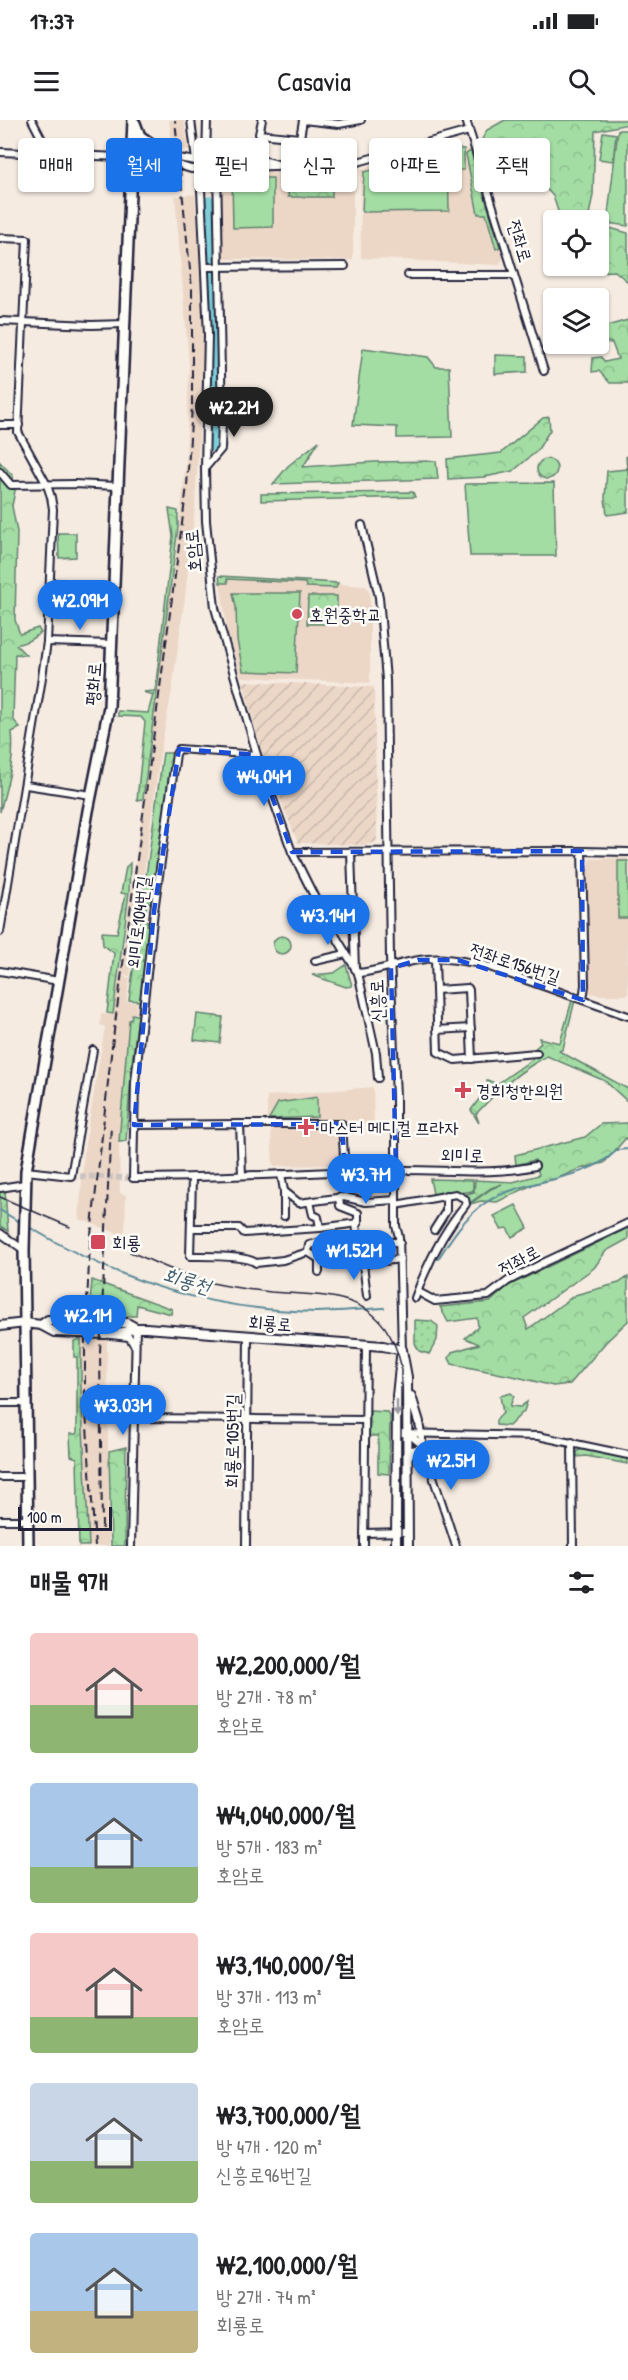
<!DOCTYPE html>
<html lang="ko">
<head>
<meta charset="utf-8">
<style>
	body { margin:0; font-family:"Patrick Hand","Poor Story",sans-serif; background:#f2f2f2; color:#202124; height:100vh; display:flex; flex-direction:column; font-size:22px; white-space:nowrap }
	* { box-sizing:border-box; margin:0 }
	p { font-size:20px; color:#757577 }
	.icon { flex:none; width:33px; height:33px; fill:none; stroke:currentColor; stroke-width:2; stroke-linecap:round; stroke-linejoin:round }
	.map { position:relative; height:1426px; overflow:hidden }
	.details { display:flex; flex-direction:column; background:#fff; flex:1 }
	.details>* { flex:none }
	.guide { position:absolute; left:18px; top:18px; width:592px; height:54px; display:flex; gap:12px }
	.controls { position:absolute; left:543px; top:90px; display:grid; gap:12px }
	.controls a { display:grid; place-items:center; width:66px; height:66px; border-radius:6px; background:#fff; box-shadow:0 2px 4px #0004; font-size:30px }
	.scale { position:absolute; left:18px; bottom:15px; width:94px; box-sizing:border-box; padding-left:6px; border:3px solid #22223b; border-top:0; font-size:16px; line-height:21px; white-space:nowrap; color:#22223b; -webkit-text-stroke:4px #fdfcf7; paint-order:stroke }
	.price { position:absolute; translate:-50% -51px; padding:0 14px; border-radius:21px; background:#1a73e8; color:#fff; font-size:20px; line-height:39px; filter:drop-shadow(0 2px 3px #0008) }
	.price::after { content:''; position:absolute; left:50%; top:36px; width:18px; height:14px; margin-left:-9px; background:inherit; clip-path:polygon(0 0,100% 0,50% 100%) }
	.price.current { background:#222; color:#fff }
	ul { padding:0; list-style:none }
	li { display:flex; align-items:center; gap:18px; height:150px; padding:0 30px }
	li span { display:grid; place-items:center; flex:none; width:168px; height:120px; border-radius:6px; color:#555 }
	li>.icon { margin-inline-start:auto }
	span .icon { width:72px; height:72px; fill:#fffc; stroke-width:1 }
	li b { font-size:26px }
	h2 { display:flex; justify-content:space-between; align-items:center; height:72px; padding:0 30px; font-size:26px }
	.chip { padding:0 21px; border-radius:6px; background:#fff; box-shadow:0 2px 4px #0004; font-size:21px; line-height:54px }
	.chip.current { background:#1a73e8; color:#fff }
	.status { display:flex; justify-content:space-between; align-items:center; height:42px; padding:0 30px; background:#fff; direction:ltr }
	.status svg { height:16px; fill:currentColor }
	header { display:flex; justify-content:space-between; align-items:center; height:78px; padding:0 30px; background:#fff; font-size:27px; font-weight:600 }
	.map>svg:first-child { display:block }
	.built { fill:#ecd7c7 }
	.industrial { fill:url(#industrial-furrows) }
	.grass { fill:url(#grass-dots); stroke:#62806f; stroke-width:1.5 }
	.forest { fill:url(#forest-crowns); stroke:#62806f; stroke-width:1.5 }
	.pitch { fill:#a3dda3; stroke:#62806f; stroke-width:1.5 }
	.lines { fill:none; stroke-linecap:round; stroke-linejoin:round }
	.stream { stroke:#5a8a99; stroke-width:2 }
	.river { stroke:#7fcfd8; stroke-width:12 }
	.minor-tunnel { stroke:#cbc3c0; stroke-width:6; stroke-dasharray:6 3; stroke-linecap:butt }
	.minor-casing { stroke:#22223b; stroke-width:10 }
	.tertiary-casing { stroke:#22223b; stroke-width:12 }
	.secondary-casing { stroke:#22223b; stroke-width:14 }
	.minor { stroke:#fdfcf7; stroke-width:6 }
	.tertiary { stroke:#fdfcf7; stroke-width:8 }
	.secondary { stroke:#fdfcf7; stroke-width:9 }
	.tram { stroke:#22223b; stroke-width:1.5 }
	.rail { stroke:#22223b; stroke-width:2; stroke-dasharray:9 4.5; stroke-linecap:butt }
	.oneway { fill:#9a9aa2 }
	.marked { fill:none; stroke:#1d4ed8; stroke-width:4.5; stroke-dasharray:12 8; stroke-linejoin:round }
	.poi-dot { fill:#d1495b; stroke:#fdfcf7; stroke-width:2 }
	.labels { text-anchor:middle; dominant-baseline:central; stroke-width:5; stroke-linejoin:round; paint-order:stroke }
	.street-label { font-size:18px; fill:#22223b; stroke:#fdfcf7 }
	.poi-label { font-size:18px; fill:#22223b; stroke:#fdfcf7; text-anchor:start }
	.water-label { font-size:20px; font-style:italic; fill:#435f72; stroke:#fdfcf7 }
</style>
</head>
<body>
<div class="status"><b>17:37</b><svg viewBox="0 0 49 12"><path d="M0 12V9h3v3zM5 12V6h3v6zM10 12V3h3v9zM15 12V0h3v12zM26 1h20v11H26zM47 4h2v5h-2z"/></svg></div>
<header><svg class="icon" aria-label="menu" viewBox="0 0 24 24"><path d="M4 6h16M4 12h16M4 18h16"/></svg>Casavia<svg class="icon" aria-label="search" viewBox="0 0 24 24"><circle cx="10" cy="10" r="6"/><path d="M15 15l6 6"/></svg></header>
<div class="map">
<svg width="628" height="1426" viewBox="0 0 628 1426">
	<defs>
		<pattern id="industrial-furrows" width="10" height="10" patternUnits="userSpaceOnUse" patternTransform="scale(1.5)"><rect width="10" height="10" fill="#ecd7c7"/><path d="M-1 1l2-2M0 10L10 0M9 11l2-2" fill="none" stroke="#cab8ac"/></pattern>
		<pattern id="grass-dots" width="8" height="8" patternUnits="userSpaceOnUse" patternTransform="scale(1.5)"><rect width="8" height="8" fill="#a3dda3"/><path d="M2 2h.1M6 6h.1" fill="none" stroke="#8cbd8d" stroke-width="1.8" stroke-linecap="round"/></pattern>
		<pattern id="forest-crowns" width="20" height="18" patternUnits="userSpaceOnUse" patternTransform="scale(1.5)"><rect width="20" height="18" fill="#a3dda3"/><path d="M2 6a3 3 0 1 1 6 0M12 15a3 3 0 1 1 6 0" fill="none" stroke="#8cbd8d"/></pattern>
	</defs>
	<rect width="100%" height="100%" fill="#f5ebe1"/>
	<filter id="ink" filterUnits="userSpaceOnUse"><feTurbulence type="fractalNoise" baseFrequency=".0167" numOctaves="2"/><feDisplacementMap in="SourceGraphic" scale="12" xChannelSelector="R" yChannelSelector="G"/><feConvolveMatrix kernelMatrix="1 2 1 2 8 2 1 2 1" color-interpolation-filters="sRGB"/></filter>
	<g filter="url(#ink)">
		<!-- built -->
		<g class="built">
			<path d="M169 0H184L189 30 173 29Z"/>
			<path d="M450 26 471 30 505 135 499 145 361 138 360 49Z"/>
			<path d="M353 47V140L221 139 219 49Z"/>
			<path d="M195 74 201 147 204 234 195 388 185 477 172 570 160 634 130 856 120 854 152 621 158 543 175 446 186 342 189 244 175 76Z"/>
			<path d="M219 456 366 466 370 473V563L241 557 228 515Z"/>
			<path d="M628 738V875H602L588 873V743L590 739Z"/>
			<path d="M119 855 130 858 126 881 137 883 136 893 131 894 129 899 119 1023 120 1073 126 1075 125 1110 122 1115 79 1099 84 1031 105 907 100 905 101 894 113 895Z"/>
			<path d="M373 967 374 1003H341L343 1045 273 1046 271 1011 267 1000V976Z"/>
			<path d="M80 1217 107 1219 109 1426H81L79 1383Z"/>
		</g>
		<!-- industrial -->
		<path class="industrial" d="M243 561 374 567 377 719 375 723 364 725 298 723 263 637Z"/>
		<!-- grass -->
		<g class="grass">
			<path d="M415 1200 431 1201 438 1206 437 1220 429 1234 419 1231 415 1223Z"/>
			<path d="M583 1328 628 1338V1344L586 1336 577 1337V1332Z"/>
		</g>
		<!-- forest -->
		<g class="forest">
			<path d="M505 0H628V4L595 11 593 75 588 100H561L553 76 536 58 520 20 491 40 479 25 487 10Z"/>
			<path d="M471 31 500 127 496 129 486 94H478L466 34Z"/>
			<path d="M289 54H332V77H288Z"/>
			<path d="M599 105 628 113V162L615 151 594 152 591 146H598Z"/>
			<path d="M628 200V263H610L599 251 592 252 593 238 601 237 605 242 618 239 612 223 599 222V214L607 206Z"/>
			<path d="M549 297 550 310 537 331 513 351 485 357 448 359 447 339 501 333 543 298Z"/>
			<path d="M319 321 303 347 374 342 436 341 438 359 273 364 288 346Z"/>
			<path d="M628 336V392L607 395 605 378 607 351 627 349 626 337Z"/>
			<circle cx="547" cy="349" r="10"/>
			<path d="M0 342 13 356 15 371 12 386 17 412 15 500 20 514 38 508 41 513 28 521 16 525 26 535 15 534 13 599 20 608 12 612C15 644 7 663 0 692Z"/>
			<path d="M413 372 415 377 261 381V374Z"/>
			<path d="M169 389 178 391V407L143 679 137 680 145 602 141 597 118 596V591L148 593 153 575 143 572 155 571 173 416Z"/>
			<path d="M58 413H76V437L59 438Z"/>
			<path d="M219 456 338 463 336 468 306 467 305 463 227 459 228 463H220Z"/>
			<path d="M55 459 70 460 69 482H54Z"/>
			<path d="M308 476H337V504H307Z"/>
			<path d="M163 633H174L152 784 147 782 144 800 150 804 132 943 126 1021 119 1022 129 900H131L132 894 138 895 139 881 129 880Z"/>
			<path d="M130 743 129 773 113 894 107 893 114 833 103 825 102 812 117 813 126 774 121 773 126 747Z"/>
			<circle cx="282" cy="825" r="9"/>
			<path d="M346 845 352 866 346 867 312 855 334 853Z"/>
			<path d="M572 880H575L563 929 559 931 628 969V982L605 961 547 936C519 951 498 970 476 994L479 1003 471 990 488 967 487 960 497 964 540 934 533 930 541 923 539 918 560 923Z"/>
			<path d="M197 894 223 897 220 923 194 920Z"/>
			<path d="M317 977V997L269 999 278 983Z"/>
			<path d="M628 1003V1019L626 1018 604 1043 579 1049 556 1059 536 1063 497 1082 481 1081 470 1084 491 1069 502 1064 491 1068 468 1084 457 1073 433 1074 430 1059 473 1060V1071L460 1073 464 1075 474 1072 475 1060 513 1062 539 1055 535 1040 516 1045 515 1035 585 1017 601 1004Z"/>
			<path d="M0 1068 5 1070 8 1111 0 1106Z"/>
			<path d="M628 1108V1119L606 1131 594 1148 524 1198 528 1209 575 1175 619 1163 628 1157V1201L606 1222 570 1264 553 1266 517 1257 452 1244 449 1238 452 1232 479 1224 465 1218 478 1207 477 1198 448 1202 440 1187 490 1182 508 1166Z"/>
			<path d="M92 1160 172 1189 171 1194 137 1185 136 1196H133L89 1194Z"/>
			<path d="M81 1219V1269L89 1426H79L77 1338 71 1336 70 1314H76L77 1312V1237H74V1221Z"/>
			<path d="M511 1273 514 1276 510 1286 520 1287 527 1282 524 1291 509 1306 496 1305V1300L503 1293 500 1276Z"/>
			<path d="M370 1291 387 1292 390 1296 389 1354 378 1353V1316H369Z"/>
			<path d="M126 1327 125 1426H111L109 1331Z"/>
		</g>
		<!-- pitch -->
		<g class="pitch">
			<path d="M618 10H628V106L607 103Z"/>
			<path d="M603 12 616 14 613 41 599 39Z"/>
			<path d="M450 29H464V50H449Z"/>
			<path d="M448 31 449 91 362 92 364 52Z"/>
			<path d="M232 58H273V107L233 108Z"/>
			<path d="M363 228 428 237 436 247H449L452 317 397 318V307L353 305Z"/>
			<path d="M495 235 527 236V252L495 254Z"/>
			<path d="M554 363 556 436H470L465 364Z"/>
			<path d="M233 473H300L296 553 243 551 237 520 236 487Z"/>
			<rect x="618" y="741" width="10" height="57"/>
			<path d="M516 1085 528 1108 512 1117 507 1108 501 1109 494 1096Z"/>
		</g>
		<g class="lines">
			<!-- stream -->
			<g class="stream">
				<path d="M0 1090 21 1103"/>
				<path d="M29 1107C121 1162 208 1190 315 1192 338 1192 361 1189 384 1188"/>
				<path d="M438 1139C452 1117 464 1098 485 1083 524 1057 583 1064 617 1030L628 1029"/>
			</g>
			<!-- river -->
			<path class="river" d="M210 82 216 227 214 326"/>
			<!-- minor-tunnel -->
			<path class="minor-tunnel" d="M71 1056 133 1058"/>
			<!-- minor casing -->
			<g class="minor-casing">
				<g id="minor">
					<path d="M32 0 49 33"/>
					<path d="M191 0 196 41 200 49 208 215 205 349 206 401 215 488 257 635 292 732 326 800 358 853 376 933 378 958"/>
					<path d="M262 0 259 14 300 18 299 44"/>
					<path d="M466 0 544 251"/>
					<path d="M300 18 303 0 339 4 361 0"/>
					<path d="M0 32 120 37 154 34 196 41H266L277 44"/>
					<path d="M131 36 162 40 191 49 354 43 469 11"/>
					<path d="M206 41 207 0"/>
					<path d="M0 118 27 119 18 312 47 365 51 377 53 389 50 456 47 522 41 564 0 812"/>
					<path d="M206 147 345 146"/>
					<path d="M408 155H514"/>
					<path d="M0 201 91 205 125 204"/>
					<path d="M0 305H19"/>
					<path d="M205 348 221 329 222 303 217 49"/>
					<path d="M0 352 11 365 74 364 117 366"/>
					<path d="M362 405 379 477 386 560 390 837 396 977V1106L399 1117 402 1230"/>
					<path d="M47 522 112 524"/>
					<path d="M257 635 179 629 176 634 154 791 135 962 133 1058C222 1058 310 1052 398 1050 443 1049 491 1056 535 1046"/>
					<path d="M26 665 91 675"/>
					<path d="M582 731 628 732"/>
					<path d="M292 732 582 731 585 865 583 880"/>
					<path d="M351 732 355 849"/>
					<path d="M435 839 438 932 455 940 537 933"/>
					<path d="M315 841 346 834"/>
					<path d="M0 851 59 861"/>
					<path d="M358 853C380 851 398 843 419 840 440 836 460 841 481 844L628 896"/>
					<path d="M436 870 468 868 469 870 472 939"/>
					<path d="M437 910 471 908"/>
					<path d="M240 1004H342L345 1052"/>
					<path d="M134 1005 240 1004 242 1055"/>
					<path d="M26 1051 71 1056 93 930"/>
					<path d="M281 1054 284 1071V1096"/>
					<path d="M192 1058 190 1136C205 1136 246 1135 256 1143L283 1140 308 1132 309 1125 317 1123 400 1122"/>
					<path d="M0 1068 25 1064"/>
					<path d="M284 1071 299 1083 344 1077 366 1082 396 1080"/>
					<path d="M310 1082 313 1095 318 1097 320 1108 358 1103V1093L340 1086 339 1077"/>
					<path d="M396 1085 456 1074 465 1079 466 1084C443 1112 427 1144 415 1178"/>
					<path d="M356 1103 358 1123"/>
					<path d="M191 1108H239L244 1113 320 1108"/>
					<path d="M434 1110 446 1091V1075"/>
					<path d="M0 1113 24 1130"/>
					<path d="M355 1124 353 1141 363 1144 400 1139"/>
					<path d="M308 1132 319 1139V1152"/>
					<path d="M363 1144 367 1176"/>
					<path d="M422 1174 435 1181 488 1176 508 1161 545 1142 628 1103"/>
					<path d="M111 1215 129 1217 135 1226"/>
					<path d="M0 1283H26"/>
					<path d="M135 1298 365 1300"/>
					<path d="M419 1302 423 1326 456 1426"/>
					<path d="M397 1313 538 1316 628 1335"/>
					<path d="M408 1313 423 1326"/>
					<path d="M572 1322 573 1426"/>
					<path d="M0 1357H27"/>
					<path d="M0 1400H28"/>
					<path d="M364 1413 408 1412"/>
					<path d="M131 1426 136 1208"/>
					<path d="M246 1426 248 1216"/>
					<path d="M364 1426 366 1225"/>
				</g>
			</g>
			<!-- tertiary casing -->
			<g class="tertiary-casing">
				<g id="tertiary">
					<path d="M41 1205 48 1200 71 1201 127 1203 136 1208"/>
					<path d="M0 1206 25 1203 41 1205 54 1212 105 1214 123 1212 136 1208H146L383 1226 402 1230"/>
					<path d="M402 1230 407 1257 408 1426"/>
					<path d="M411 1276 419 1302"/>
					<path d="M408 1336 412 1331 417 1330 428 1339"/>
					<path d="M396 1426 397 1276 401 1237"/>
				</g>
			</g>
			<!-- secondary casing -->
			<g class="secondary-casing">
				<g id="secondary">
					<path d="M135 3 140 16 166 34"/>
					<path d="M28 1426 24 1130 26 1051 88 691 109 587 133 0"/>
				</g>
			</g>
			<!-- minor -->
			<use href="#minor" class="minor"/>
			<!-- tertiary -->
			<use href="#tertiary" class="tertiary"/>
			<!-- secondary -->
			<use href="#secondary" class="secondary"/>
			<!-- tram -->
			<g class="tram">
				<path d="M0 1077 70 1107"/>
				<path d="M130 1132C156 1142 184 1157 212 1163 231 1167 252 1170 271 1172 332 1176 384 1172 401 1245V1426"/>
			</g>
			<!-- rail -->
			<g class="rail">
				<path d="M102 1409 100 1232 111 1005"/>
				<path d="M95 1426 85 1276V1221L90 1124 112 926 187 366 192 286V169L175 0"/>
			</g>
		</g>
		<!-- one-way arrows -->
		<defs><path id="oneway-solid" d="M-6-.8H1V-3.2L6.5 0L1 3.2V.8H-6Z" transform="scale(1.5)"/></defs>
		<use class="oneway" href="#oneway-solid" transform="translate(397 1288) rotate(90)"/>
	</g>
	<!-- marked area -->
	<path class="marked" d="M179 629 257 635 292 732 582 731 583 880 458 840H418L391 848 396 1050 345 1052 342 1004 134 1005 154 791Z"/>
	<!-- markers -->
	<g class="poi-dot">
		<circle cx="297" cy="494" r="6"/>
		<path d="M460 961h6v6h6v6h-6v6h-6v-6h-6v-6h6z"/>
		<path d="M303 998h6v6h6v6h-6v6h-6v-6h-6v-6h6z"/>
		<rect x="90" y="1114" width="16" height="16" rx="3"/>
	</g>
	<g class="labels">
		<!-- street labels -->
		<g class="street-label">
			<text transform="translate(520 121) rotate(73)">전좌로</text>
			<text transform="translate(193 431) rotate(-95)">호암로</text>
			<text transform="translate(93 564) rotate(-86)">평화로</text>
			<text transform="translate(138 802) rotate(-83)">외미로104번길</text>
			<text transform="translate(515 843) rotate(18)">전좌로156번길</text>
			<text transform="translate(377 881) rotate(-92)">신흥로</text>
			<text transform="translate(462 1035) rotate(1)">외미로</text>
			<text transform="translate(519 1140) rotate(-29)">전좌로</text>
			<text transform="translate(270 1203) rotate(4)">회룡로</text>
			<text transform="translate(232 1321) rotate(-89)">회룡로105번길</text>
		</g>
		<!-- poi labels -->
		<g class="poi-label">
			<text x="309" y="494">호원중학교</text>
			<text x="476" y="970">경희청한의원</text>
			<text x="320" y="1007">마스터 메디컬 프라자</text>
			<text x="112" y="1122">회룡</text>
		</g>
		<!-- water labels -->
		<g class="water-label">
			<text transform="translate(187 1160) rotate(16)">회룡천</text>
		</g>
	</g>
</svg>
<div class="controls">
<a><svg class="icon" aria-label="locate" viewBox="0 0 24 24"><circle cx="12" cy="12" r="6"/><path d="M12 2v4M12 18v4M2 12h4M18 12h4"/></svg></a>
<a><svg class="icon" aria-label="layers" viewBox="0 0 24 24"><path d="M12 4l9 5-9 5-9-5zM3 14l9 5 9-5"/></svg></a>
</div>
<div class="scale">100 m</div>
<b class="price current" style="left:234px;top:318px">₩2.2M</b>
<b class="price" style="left:80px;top:511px">₩2.09M</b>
<b class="price" style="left:264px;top:687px">₩4.04M</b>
<b class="price" style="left:328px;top:826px">₩3.14M</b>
<b class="price" style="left:366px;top:1085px">₩3.7M</b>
<b class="price" style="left:354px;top:1161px">₩1.52M</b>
<b class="price" style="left:88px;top:1226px">₩2.1M</b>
<b class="price" style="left:123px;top:1316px">₩3.03M</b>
<b class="price" style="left:451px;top:1371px">₩2.5M</b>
<div class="guide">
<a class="chip">매매</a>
<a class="chip current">월세</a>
<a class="chip">필터</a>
<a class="chip">신규</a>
<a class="chip">아파트</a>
<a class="chip">주택</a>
</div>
</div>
<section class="details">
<h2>매물 9개<svg class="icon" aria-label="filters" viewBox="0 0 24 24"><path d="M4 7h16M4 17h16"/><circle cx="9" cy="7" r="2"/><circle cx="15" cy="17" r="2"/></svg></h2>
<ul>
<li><span style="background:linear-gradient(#f6c9c9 60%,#8fb573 0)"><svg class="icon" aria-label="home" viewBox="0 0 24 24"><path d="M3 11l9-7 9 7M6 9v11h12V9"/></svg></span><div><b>₩2,200,000/월</b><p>방 2개 · 78 m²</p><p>호암로</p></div></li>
<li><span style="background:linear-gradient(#a9c7e8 70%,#8fb573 0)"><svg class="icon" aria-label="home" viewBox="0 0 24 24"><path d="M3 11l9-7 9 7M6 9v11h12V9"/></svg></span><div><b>₩4,040,000/월</b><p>방 5개 · 183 m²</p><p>호암로</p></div></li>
<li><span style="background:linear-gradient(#f6c9c9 70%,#8fb573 0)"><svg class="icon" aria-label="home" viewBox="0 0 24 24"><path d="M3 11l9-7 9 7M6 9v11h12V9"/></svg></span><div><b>₩3,140,000/월</b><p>방 3개 · 113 m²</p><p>호암로</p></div></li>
<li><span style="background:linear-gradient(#c9d6e8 65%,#8fb573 0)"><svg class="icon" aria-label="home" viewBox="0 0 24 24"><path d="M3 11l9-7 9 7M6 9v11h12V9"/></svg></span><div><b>₩3,700,000/월</b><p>방 4개 · 120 m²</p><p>신흥로96번길</p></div></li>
<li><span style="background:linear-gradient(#a9c7e8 65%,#c2b280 0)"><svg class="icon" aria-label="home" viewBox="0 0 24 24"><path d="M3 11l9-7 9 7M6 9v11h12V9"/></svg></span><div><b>₩2,100,000/월</b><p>방 2개 · 74 m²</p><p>회룡로</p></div></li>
</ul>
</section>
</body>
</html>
